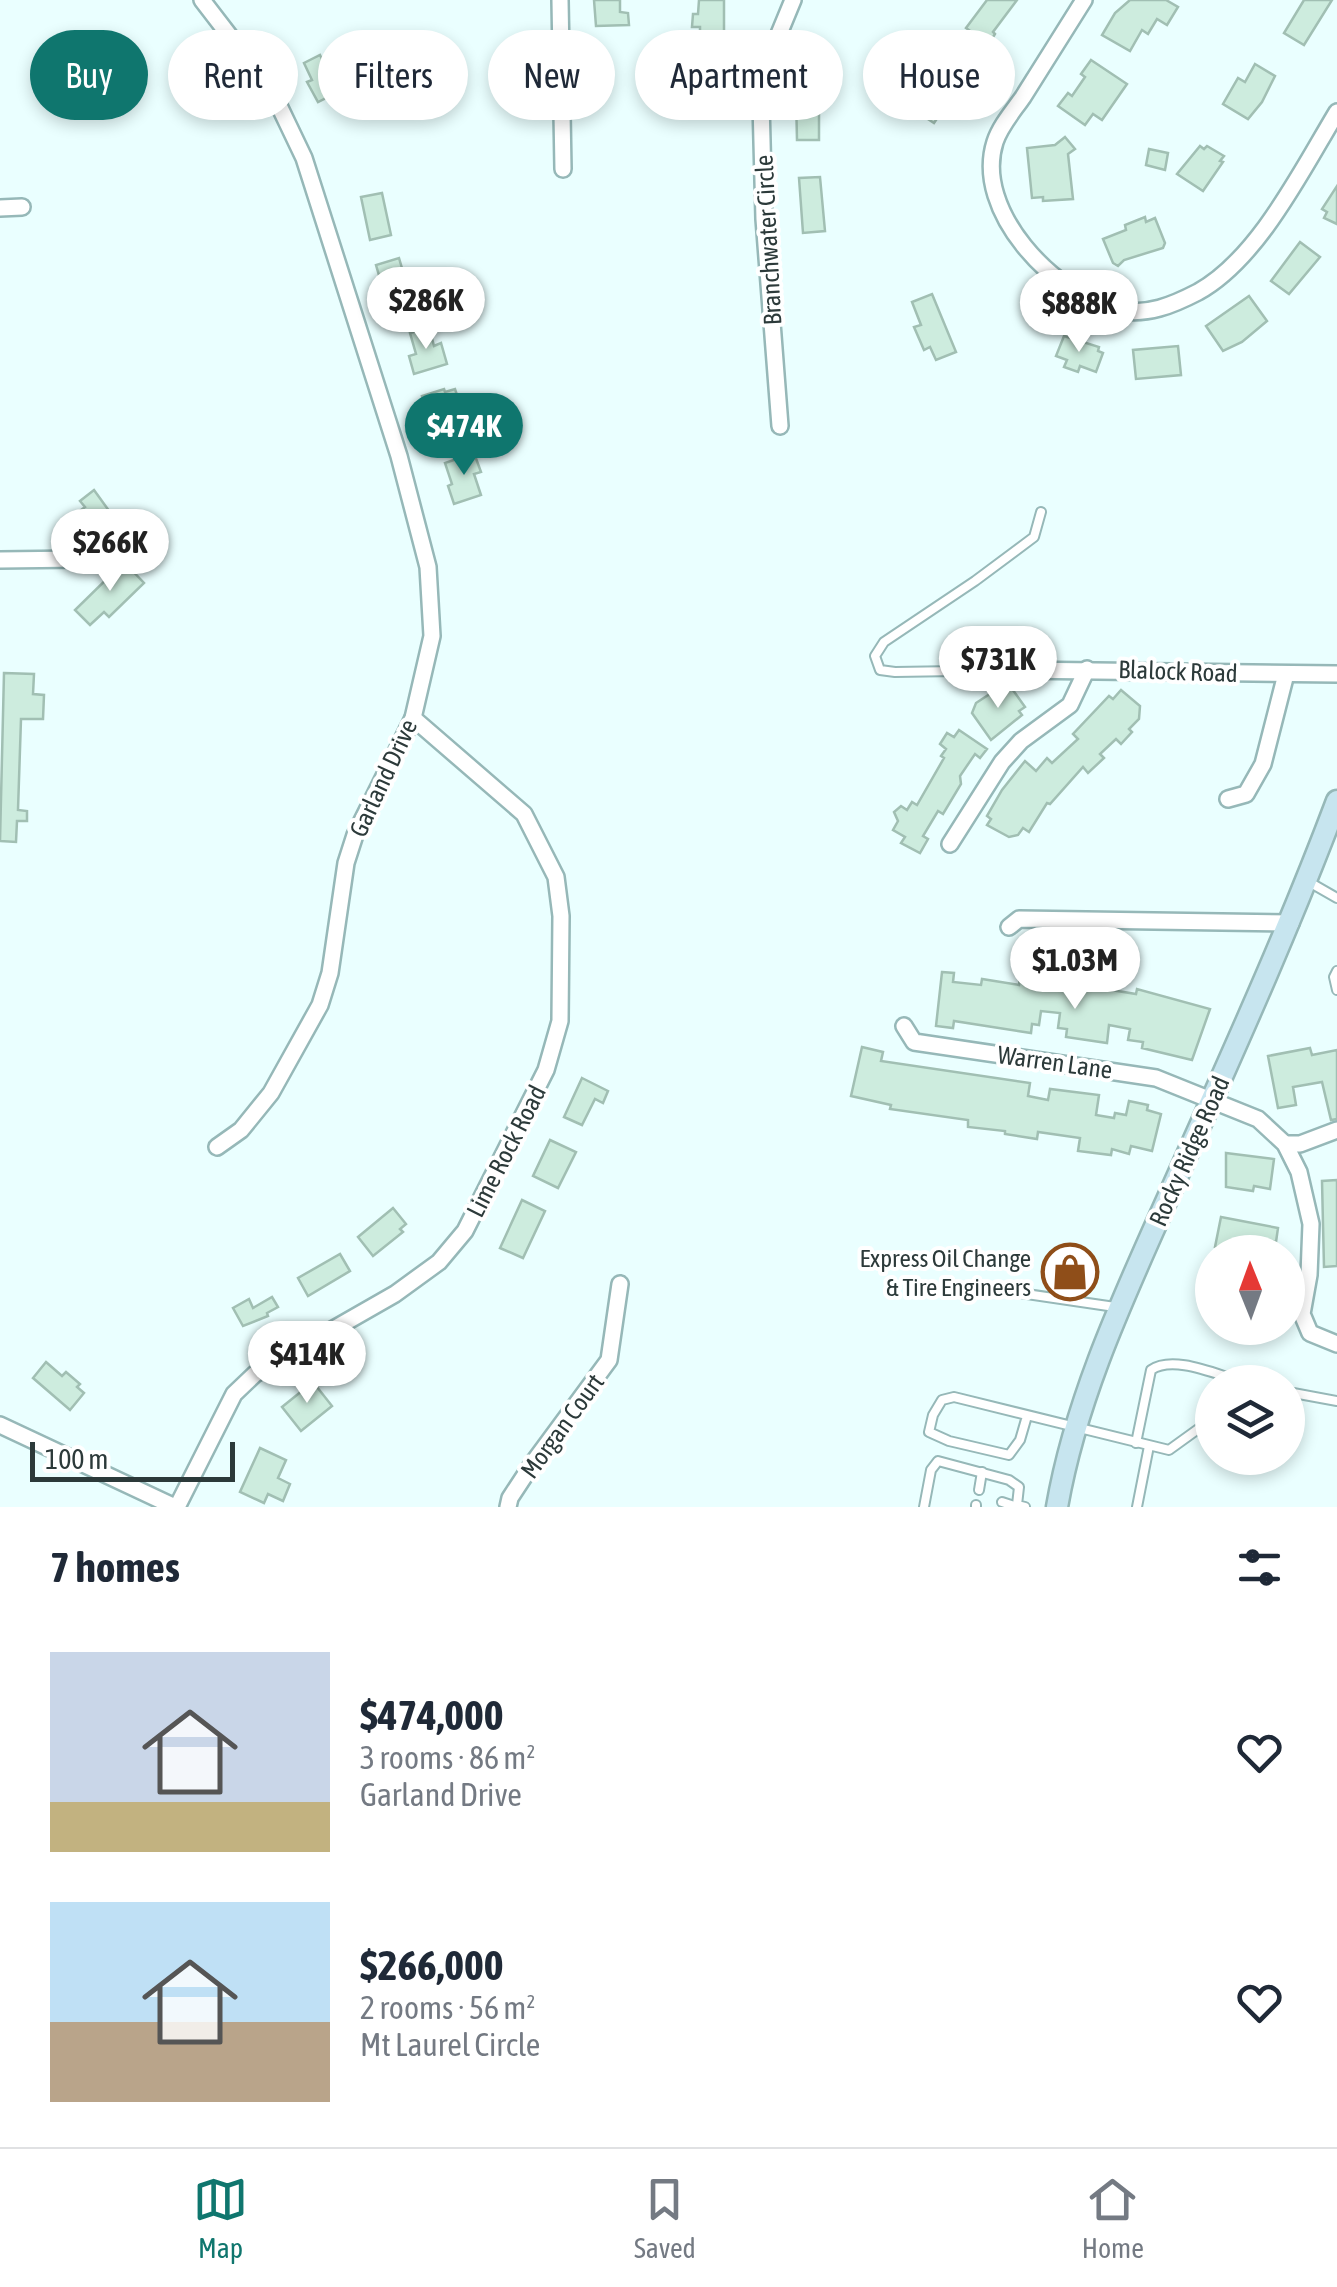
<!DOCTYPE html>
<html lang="en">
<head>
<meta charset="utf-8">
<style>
	body { margin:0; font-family:"Asap Condensed",sans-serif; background:#f2f2f3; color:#1f2937; height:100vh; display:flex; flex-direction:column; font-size:38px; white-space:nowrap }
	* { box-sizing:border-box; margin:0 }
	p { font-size:32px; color:#747a83 }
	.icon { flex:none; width:55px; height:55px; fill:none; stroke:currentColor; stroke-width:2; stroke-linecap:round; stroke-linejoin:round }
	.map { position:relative; height:1507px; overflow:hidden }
	.panel { display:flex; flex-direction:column; background:#fff; flex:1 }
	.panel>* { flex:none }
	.top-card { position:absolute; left:30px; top:30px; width:1278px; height:90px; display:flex; gap:20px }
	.needle { width:65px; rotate:359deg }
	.buttons { position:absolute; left:1195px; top:1235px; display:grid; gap:20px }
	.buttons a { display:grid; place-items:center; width:110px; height:110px; border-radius:50%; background:#fff; box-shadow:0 5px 15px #0003; font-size:50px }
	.scale { position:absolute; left:30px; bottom:25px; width:205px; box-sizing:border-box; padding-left:10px; border:5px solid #2c3a3a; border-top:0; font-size:28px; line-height:35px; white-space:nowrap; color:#2c3a3a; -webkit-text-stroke:8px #fff; paint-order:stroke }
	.price { position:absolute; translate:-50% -85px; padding:0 22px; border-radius:35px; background:#fff; color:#222; font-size:32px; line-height:65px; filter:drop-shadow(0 2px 5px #0008) }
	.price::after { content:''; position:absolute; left:50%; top:60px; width:30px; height:22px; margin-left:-15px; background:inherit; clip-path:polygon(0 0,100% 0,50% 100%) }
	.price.selected { background:#0f766e; color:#fff }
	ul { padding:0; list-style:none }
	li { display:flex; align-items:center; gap:30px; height:250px; padding:0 50px }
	li span { display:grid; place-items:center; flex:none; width:280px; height:200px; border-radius:0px; color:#555 }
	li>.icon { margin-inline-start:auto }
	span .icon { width:120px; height:120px; fill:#fffc; stroke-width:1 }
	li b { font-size:42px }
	h2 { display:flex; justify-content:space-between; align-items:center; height:120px; padding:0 50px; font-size:42px }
	.chip { padding:0 35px; border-radius:45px; background:#fff; box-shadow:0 5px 15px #0003; font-size:35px; line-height:90px }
	.chip.selected { background:#0f766e; color:#fff }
	.tab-bar { display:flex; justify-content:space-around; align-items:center; height:140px; border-top:2px solid #e0e1e3; background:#fff; font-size:28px; color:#747a83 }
	.tab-bar a { display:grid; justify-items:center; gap:5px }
	.tab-bar .selected { color:#0f766e }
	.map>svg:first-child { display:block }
	.building { fill:#cdecde; stroke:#a1bfb3; stroke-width:2.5 }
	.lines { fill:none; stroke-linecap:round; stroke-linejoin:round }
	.lane-casing { stroke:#96b8b8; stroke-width:12 }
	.street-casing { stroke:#96b8b8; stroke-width:20 }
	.secondary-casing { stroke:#96b8b8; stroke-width:25 }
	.lane { stroke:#fff; stroke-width:8 }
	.street { stroke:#fff; stroke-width:15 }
	.secondary { stroke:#c7e5ef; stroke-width:20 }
	.labels { text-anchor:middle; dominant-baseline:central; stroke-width:8; stroke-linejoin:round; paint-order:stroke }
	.street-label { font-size:25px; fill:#2c3a3a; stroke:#fff }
	.poi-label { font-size:25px; fill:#2c3a3a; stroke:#fff; text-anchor:end }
</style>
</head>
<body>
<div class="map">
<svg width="1337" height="1507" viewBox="0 0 1337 1507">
	<rect width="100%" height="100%" fill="#eaffff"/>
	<!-- building -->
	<g class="building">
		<path d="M594 0H620V12L628 13 629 25 596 26Z"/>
		<path d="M699 0H724V33L700 32V27H692L693 14H698Z"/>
		<path d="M987 0H1017L993 32 995 34 989 44 966 28Z"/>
		<path d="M1130 0H1166L1178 7 1167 25 1157 19 1148 34 1142 30 1130 51 1102 35 1115 13Z"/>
		<path d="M1304 0H1332L1304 45 1284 33Z"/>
		<path d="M320 55 338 92 318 102 307 82 312 80 304 63Z"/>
		<path d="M1091 60 1127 84 1102 120 1093 114 1085 125 1058 106 1068 93 1072 96 1085 77 1081 74Z"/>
		<path d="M1255 64 1275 76 1262 102 1248 119 1223 104 1238 78 1245 82Z"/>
		<path d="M942 67 963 80 934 123 908 106 919 91 924 95Z"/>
		<path d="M796 96H819V140H797Z"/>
		<path d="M1065 137 1075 149 1068 154 1073 199 1043 201V197L1032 198 1027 148 1055 145Z"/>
		<path d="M1200 146 1204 149 1207 146 1224 156 1220 161 1223 162 1203 191 1177 174Z"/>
		<path d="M1149 149 1168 153 1165 170 1146 165Z"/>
		<path d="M820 177 825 231 803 233 799 178Z"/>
		<path d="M1337 186V224L1324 218 1327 212 1322 209Z"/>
		<path d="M382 193 391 235 370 240 361 197Z"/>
		<path d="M1145 217 1146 222 1155 218 1165 243 1163 248 1124 260 1118 266 1113 263 1103 239 1126 230 1125 225Z"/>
		<path d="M1300 242 1320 257 1289 294 1271 281Z"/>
		<path d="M399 258 411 299 388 306 376 265Z"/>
		<path d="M932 294 956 352 936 360 930 347 924 350 914 327 921 325 912 302Z"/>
		<path d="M1249 296 1267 321 1242 342 1223 351 1206 326Z"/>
		<path d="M429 327 434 346 441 343 447 364 414 374 409 356 416 354 410 333Z"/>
		<path d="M1064 336 1099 347 1098 351 1103 353 1096 372 1080 366 1078 372 1064 367 1067 360 1056 356Z"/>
		<path d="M1178 346 1181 375 1136 379 1133 350Z"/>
		<path d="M444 389 445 392 455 389 459 401 448 405 457 432 436 438 422 396Z"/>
		<path d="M474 453 481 472 474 474 481 495 454 504 448 486 452 484 445 463Z"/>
		<path d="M94 490 120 526 106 536 100 528 96 531 81 510 85 507 80 501Z"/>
		<path d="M124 562 144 583 109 617 104 612 90 625 75 610Z"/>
		<path d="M4 673 34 674 33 694 44 695 43 719H21L18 810 27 811V821H17L16 842 0 841Z"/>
		<path d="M1010 686 1025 707 1019 711 1022 715 991 740 972 713 976 703 999 688Z"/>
		<path d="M1121 690 1140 706 1139 719 1129 729 1132 732 1121 744 1116 739 1100 754 1104 758 1088 773 1083 767 1050 804 1047 803 1029 832 1023 828 1018 835 1009 837 987 825 991 819 987 816 1002 790 1025 761 1036 771 1047 758 1052 763 1078 739 1073 734 1109 696 1113 699Z"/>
		<path d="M959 730 987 749 980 758 975 754 960 776 961 784 943 814 938 811 923 836 928 839 920 853 901 843 905 837 893 830 898 821 894 812 901 806 907 810 912 802 917 805 944 758 941 756 946 749 940 744 947 733 954 737Z"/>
		<path d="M942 972 954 973 953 982 981 985 982 979 1019 985 1020 975 1136 994 1137 989 1210 1009 1192 1060 1142 1048 1143 1042 1128 1040 1130 1029 1109 1025 1107 1043 1066 1037 1067 1029 1058 1028 1060 1013 1041 1011 1039 1025 1032 1024 1031 1033 954 1021 953 1028 936 1026Z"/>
		<path d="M862 1047 883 1052 881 1061 1030 1083 1028 1096 1048 1100 1050 1089 1099 1095 1096 1115 1114 1118 1115 1113 1126 1115 1129 1101 1148 1105 1147 1110 1161 1114 1152 1151 1131 1146 1129 1154 1112 1149 1111 1155 1078 1151 1080 1138 1038 1132 1037 1139 1005 1134V1131L968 1127V1120L890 1109 891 1105 851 1096Z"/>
		<path d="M1310 1048 1312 1055 1337 1050V1119L1331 1120 1322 1082 1293 1087 1296 1105 1278 1108 1268 1056Z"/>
		<path d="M582 1078 608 1091 603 1103 595 1099 582 1125 564 1117Z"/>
		<path d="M550 1140 576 1152 558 1188 533 1176Z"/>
		<path d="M1226 1153 1274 1159 1270 1189 1254 1186 1253 1191 1226 1187Z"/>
		<path d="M1337 1180V1266L1324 1267 1322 1181Z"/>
		<path d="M522 1200 545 1211 523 1258 500 1248Z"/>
		<path d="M393 1208 406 1224 400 1229 403 1232 373 1256 358 1237Z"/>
		<path d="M1221 1217 1278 1228 1276 1242 1254 1238 1252 1252 1215 1247Z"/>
		<path d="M340 1254 350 1271 308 1296 298 1278Z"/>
		<path d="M272 1297 278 1307 267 1313 268 1316 243 1326 233 1308 249 1299 253 1308Z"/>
		<path d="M46 1362 62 1376 66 1372 80 1384 77 1387 84 1393 70 1410 33 1378Z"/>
		<path d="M313 1382 332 1406 301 1431 282 1407Z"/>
		<path d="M260 1448 286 1460 278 1478 290 1484 283 1501 268 1494 264 1503 240 1492Z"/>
	</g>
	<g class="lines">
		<!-- lane casing -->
		<g class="lane-casing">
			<g id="lane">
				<path d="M1018 670 895 672 880 670 875 656 884 642 975 581 1034 537 1041 512"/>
				<path d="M1309 882 1337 898"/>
				<path d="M1337 971 1334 977 1337 990"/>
				<path d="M986 1288 1115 1307"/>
				<path d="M1288 1392 1337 1401"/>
				<path d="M1027 1416 1020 1440 1009 1455 949 1441 929 1432 933 1415 942 1400 954 1397 1169 1450 1212 1419"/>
				<path d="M1136 1443 1151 1370C1174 1354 1219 1376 1244 1382"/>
				<path d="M979 1490 982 1472"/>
				<path d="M1002 1502 1017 1507"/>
				<path d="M924 1507 931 1470 938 1461 1009 1480 1019 1487 1017 1505 1025 1507"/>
				<path d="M976 1507V1505"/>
				<path d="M1137 1507 1149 1446"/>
			</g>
		</g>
		<!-- street casing -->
		<g class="street-casing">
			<g id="street">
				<path d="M202 0 272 91 304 158 399 456 428 567 432 636 413 718 355 835 346 863 330 973 320 1005 271 1093 241 1130 217 1147"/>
				<path d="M560 0 563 169"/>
				<path d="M1084 0C1064 32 1043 65 1023 97 1014 110 1000 126 995 142 973 211 1054 295 1118 310 1147 316 1173 305 1198 292 1258 259 1302 170 1337 112"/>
				<path d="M0 208 22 207"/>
				<path d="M780 426 764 219 761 103 767 63 793 0"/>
				<path d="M0 560 80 559"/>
				<path d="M1018 670 1337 674"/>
				<path d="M1228 799 1246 794 1263 764 1286 674"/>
				<path d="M950 844 1002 762 1021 741 1070 705 1087 669"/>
				<path d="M1009 927 1019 919 1291 923"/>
				<path d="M904 1026 914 1042 1156 1078 1258 1119 1285 1144 1299 1172 1311 1224 1309 1275 1302 1314 1310 1333 1337 1344"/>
				<path d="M1285 1144H1300L1337 1130"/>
				<path d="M0 1425 175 1507"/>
				<path d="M177 1507 234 1394 255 1374 395 1294 439 1262 465 1231 546 1070 560 1021 561 916 556 877 524 814 413 718"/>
				<path d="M508 1507 510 1498 533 1463 609 1360 620 1284"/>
			</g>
		</g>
		<!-- secondary casing -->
		<g class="secondary-casing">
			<path id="secondary" d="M1057 1507C1076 1397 1125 1294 1170 1193 1228 1063 1287 934 1337 801"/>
		</g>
		<!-- lane -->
		<use href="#lane" class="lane"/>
		<!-- street -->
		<use href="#street" class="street"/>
		<!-- secondary -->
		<use href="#secondary" class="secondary"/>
	</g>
	<!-- icons -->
	<defs>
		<g id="shop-ring" transform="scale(2.875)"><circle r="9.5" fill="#fff" stroke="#8f4e19" stroke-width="1.5"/><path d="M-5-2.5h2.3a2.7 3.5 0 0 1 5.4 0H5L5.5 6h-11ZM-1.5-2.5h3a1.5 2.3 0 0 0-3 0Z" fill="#8f4e19"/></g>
	</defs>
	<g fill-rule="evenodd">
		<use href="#shop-ring" x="1070" y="1272"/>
	</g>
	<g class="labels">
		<!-- street labels -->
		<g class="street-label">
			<text transform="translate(768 240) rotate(-93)">Branchwater Circle</text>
			<text transform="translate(1178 671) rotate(2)">Blalock Road</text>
			<text transform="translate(383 778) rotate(-65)">Garland Drive</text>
			<text transform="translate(1055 1062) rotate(8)">Warren Lane</text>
			<text transform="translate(506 1151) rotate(-63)">Lime Rock Road</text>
			<text transform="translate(1189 1151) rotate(-66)">Rocky Ridge Road</text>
			<text transform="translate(562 1426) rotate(-54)">Morgan Court</text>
		</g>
		<!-- poi labels -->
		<g class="poi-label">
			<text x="1031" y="1258">Express Oil Change<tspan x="1031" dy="29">&amp; Tire Engineers</tspan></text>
		</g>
	</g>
</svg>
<div class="buttons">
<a><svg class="needle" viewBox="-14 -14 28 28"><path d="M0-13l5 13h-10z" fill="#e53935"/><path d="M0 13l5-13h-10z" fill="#747a83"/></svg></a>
<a><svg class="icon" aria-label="layers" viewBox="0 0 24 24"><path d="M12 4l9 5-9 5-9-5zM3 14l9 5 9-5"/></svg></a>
</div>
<div class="scale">100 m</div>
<b class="price" style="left:426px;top:352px">$286K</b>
<b class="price" style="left:1079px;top:355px">$888K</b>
<b class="price selected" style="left:464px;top:478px">$474K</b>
<b class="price" style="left:110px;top:594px">$266K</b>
<b class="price" style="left:998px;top:711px">$731K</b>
<b class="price" style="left:1075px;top:1012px">$1.03M</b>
<b class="price" style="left:307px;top:1406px">$414K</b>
<div class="top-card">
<a class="chip selected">Buy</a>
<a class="chip">Rent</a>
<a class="chip">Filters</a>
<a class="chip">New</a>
<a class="chip">Apartment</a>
<a class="chip">House</a>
</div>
</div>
<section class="panel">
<h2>7 homes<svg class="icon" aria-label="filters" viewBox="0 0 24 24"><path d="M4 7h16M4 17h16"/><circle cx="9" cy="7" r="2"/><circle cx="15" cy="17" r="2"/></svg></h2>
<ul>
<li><span style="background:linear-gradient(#c9d6e8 75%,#c2b280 0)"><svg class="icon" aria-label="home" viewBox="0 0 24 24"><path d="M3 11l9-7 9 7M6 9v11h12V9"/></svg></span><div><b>$474,000</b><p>3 rooms · 86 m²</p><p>Garland Drive</p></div><svg class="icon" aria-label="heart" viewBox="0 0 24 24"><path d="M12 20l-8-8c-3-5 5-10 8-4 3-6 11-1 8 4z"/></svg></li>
<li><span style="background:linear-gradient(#bfe0f5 60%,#b9a48a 0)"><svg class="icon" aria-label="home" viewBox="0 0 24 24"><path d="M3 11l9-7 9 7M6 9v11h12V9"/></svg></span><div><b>$266,000</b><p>2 rooms · 56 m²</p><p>Mt Laurel Circle</p></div><svg class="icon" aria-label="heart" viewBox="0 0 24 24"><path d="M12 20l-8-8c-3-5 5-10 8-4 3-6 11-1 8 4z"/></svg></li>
</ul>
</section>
<nav class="tab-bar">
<a class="selected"><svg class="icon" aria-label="map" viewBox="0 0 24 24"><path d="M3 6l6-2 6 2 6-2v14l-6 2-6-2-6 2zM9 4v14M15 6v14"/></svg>Map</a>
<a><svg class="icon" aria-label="saved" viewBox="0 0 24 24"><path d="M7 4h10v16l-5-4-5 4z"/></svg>Saved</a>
<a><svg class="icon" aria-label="home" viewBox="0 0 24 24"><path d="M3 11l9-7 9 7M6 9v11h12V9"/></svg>Home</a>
</nav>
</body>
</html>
